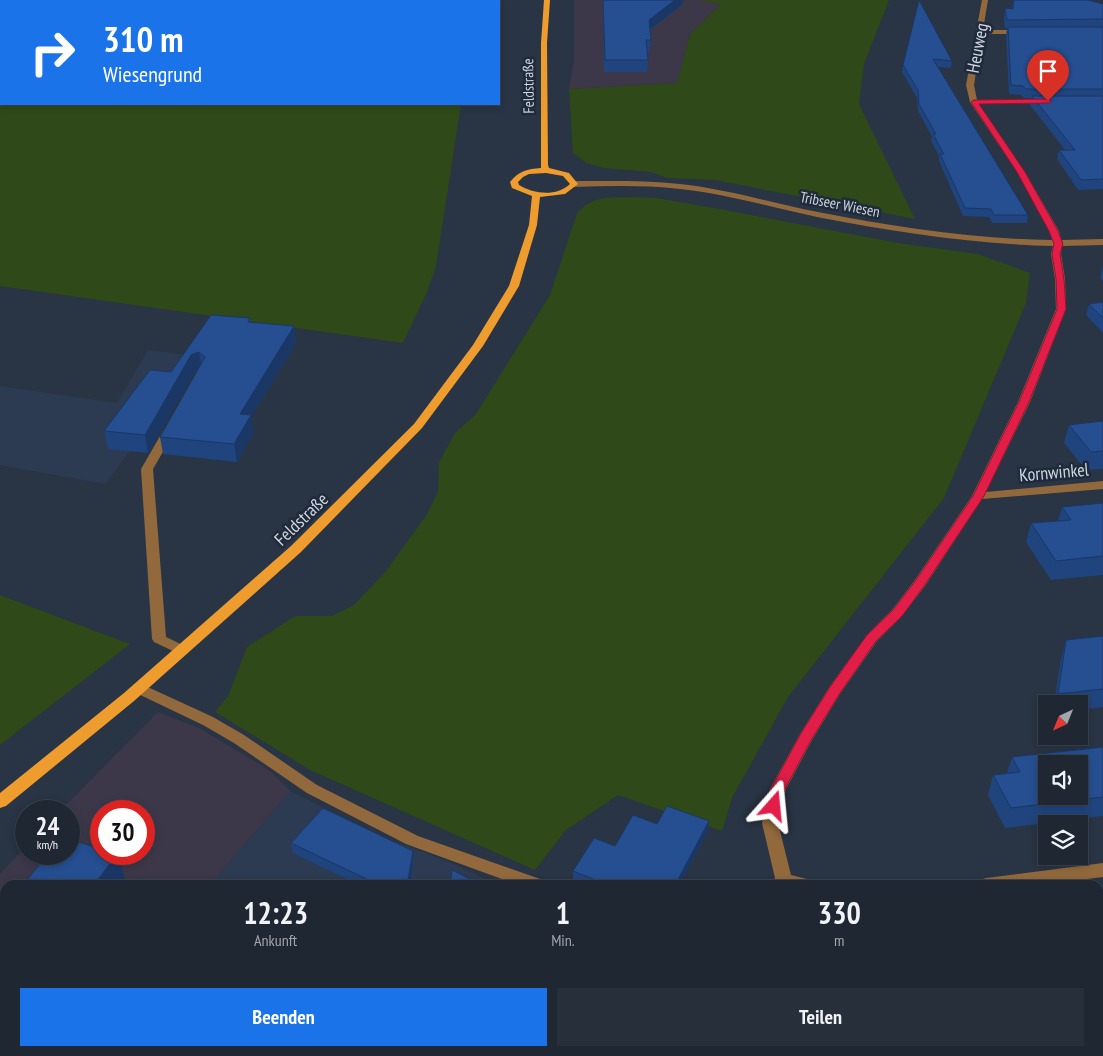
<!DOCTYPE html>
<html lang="de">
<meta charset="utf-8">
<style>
:root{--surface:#1f2733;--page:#272f3b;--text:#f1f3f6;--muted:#a1a5ac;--line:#3c444e;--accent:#1a73e8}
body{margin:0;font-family:"PT Sans Narrow",sans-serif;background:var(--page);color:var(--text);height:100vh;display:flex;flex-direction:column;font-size:19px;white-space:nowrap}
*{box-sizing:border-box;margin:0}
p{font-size:16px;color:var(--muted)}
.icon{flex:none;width:28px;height:28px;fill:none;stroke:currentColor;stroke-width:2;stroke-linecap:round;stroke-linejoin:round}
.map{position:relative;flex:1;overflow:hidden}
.sheet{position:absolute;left:0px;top:880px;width:1104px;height:176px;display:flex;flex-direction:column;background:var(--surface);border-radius:15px 15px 0 0;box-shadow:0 2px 8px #0003,0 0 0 1px var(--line)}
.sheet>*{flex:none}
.top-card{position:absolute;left:0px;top:0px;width:500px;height:105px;box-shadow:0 2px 8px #0003,0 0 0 1px var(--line);background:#1a73e8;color:#fff;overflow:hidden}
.needle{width:32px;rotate:223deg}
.tools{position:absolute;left:1038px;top:695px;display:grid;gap:10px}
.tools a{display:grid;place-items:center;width:50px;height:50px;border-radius:0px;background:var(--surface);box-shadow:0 2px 8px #0003,0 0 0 1px var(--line);font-size:25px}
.speed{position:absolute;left:15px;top:800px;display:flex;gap:10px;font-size:25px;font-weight:700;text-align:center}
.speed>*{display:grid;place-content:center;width:65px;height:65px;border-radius:50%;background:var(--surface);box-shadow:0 2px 8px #0003,0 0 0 1px var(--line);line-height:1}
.speed small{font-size:12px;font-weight:400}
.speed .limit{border:8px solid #d22;background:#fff;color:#111}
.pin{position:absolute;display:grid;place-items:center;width:42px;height:42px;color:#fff;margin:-51px -21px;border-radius:50% 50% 50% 0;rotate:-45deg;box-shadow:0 0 5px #0007}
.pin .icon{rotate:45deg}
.me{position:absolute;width:55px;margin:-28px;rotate:18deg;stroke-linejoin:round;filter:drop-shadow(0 0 4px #0008)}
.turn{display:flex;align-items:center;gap:18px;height:105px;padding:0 20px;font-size:22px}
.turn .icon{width:65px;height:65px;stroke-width:2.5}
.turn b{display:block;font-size:35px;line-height:42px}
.eta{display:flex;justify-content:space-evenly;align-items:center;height:85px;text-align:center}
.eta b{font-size:30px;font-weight:700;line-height:35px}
.cta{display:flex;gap:10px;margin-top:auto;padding:10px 20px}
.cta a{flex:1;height:58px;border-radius:0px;background:var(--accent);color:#fff;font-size:20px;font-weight:700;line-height:58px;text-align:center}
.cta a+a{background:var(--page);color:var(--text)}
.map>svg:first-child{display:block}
.commercial{fill:#3c3849;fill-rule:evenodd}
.built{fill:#2d3b52}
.green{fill:#2f4918}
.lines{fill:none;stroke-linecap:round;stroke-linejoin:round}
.minor{fill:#92693c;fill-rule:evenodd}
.major{fill:#ef9c2e;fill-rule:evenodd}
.wall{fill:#20447d}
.shaded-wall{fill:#1a3766}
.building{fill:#254f91;stroke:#1a3766;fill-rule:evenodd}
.route{fill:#e11d48;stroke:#92132f}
.labels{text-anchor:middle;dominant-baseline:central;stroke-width:5;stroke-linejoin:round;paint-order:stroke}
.far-street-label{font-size:15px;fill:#cfd6e0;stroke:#1f2a3a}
.street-label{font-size:18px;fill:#cfd6e0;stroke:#1f2a3a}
</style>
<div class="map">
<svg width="1103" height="1056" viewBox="0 0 1103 1056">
<rect width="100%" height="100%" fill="#293444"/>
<g class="commercial">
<polygon points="574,0 697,0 722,3 690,34 677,83 569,89 574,61"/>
<path d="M158,712L199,728L269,770L290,791L210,885H5V1051H67L63,1056H0V874L26,846V854H69V811H60ZM101,811H144V854H101Z"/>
</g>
<g class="built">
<polygon points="148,350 201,357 105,484 0,465 0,386 117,403"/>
<polygon points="290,791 385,838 449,862 498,885 210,885"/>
<polygon points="68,1051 500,1051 499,1056 63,1056"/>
</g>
<g class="green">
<polygon points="0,0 479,0 1,1 1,104 461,104 436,266 427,292 403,343 0,286"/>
<polygon points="697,0 889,0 864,64 859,104 915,219 715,180 667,178 651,172 604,168 586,163 573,153 569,89 677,83 690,34 721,4"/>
<path d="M635,197L657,198L720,209L898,243L978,254L1030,273L1026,303L944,498L788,697L732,798L722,831L618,795L566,830L535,870L310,770L215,712L228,696L247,647L295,616H332L354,605L385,572L426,516L438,492L439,462L455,433L476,414L550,295L577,213C594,194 611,198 635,197Z"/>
<polygon points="0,595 130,644 0,745"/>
<polygon points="500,1051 696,1051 696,1056 499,1056"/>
</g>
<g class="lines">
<g class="minor">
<path d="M982,0H988L983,30H1023L1026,32L1023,34H982L974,85L977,100L1047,99L1051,101L1047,103L979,104L1025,172L1059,231L1061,240L1103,239V245L1062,246L1061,254L1065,279L1066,309L1030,402L986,492L1103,481V489L982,499L925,586L902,616L877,641L840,694L812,740L786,789L778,823L791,875L811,880L813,885H770L775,878L762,823L770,789L800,734L830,686L867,635L892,610L915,580L972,496L1018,402L1056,309L1055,279L1051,254L1053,246C973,244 895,232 817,217C771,207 726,194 680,189C644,185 609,186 574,187L570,184L574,181C610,181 645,180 680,184C727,189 772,203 818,212C896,227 973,239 1052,240L1049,231L1017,172L970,102L966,85Z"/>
<polygon points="169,428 175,431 153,469 166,637 187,647 189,650 187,653 177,653 154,642 152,639 141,469 163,431"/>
<polygon points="139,683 213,717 244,735 317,785 418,836 543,880 545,885 518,885 406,844 307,793 234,743 203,725 134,692 132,688 134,684"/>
<polygon points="1103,863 1103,877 1038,885 978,885 980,880 986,878"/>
<rect x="712" y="1051" width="18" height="5"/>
</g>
<path class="major" d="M544,0H550L547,43L548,165L549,168L569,173L578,184L565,194L540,197L537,225L519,286L483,346L422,428L301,552L134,701L6,806L0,808V793L124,693L291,546L414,424L473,345L509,286L529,225L532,196L512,188L510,182C519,171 527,169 541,168V43ZM546,173L563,176L570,184C556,197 534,194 519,185L518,182L523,177L529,174Z"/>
</g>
<g class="wall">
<polygon points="603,0 682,5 650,30 651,40 650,51 647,51 648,60 647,72 604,72"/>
<polygon points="919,0 952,61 951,68 937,67 1028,215 1027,223 992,223 989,217 963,216 939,161 939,156 931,141 932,137 918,111 917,98 902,72 903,65"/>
<polygon points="1013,0 1088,0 1103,4 1103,189 1078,190 1057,159 1059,150 1065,150 1030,105 1032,98 1024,98 1021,95 1009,94 1006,36 1007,28 1005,28 1004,17 1005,8 1012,9"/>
<polygon points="1103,266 1103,281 1100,278"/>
<polygon points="1103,302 1103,333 1086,315 1089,304"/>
<polygon points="211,315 250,318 251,323 294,326 296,343 251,417 254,432 237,462 163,454 160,437 197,371 194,372 148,453 108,449 104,431 171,372"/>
<polygon points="1103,421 1103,469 1086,470 1064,443 1069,425"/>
<polygon points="1103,503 1103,575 1051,580 1026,542 1031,523 1058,521 1062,507"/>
<polygon points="1103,636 1103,707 1079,710 1079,704 1054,704 1061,659 1066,640"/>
<polygon points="1103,747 1103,816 1005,828 988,795 993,775 1007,773 1012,757"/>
<polygon points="709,821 708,831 679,885 581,885 573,882 573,871 615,846 657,824"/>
<polygon points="291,843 413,851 413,862 410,885 359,885 293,853"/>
<polygon points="1099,917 1103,925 1103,994 1099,995"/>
<polygon points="272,1051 378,1051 378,1056 273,1056"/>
<polygon points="812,1051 896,1051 895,1055 890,1056 814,1056"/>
</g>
<g class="shaded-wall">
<polygon points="675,0 683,0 682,5 648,31 649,20"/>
<polygon points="294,326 296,343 251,417 254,432 237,462 234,444 240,414"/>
<polygon points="199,352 202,368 194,372 148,453 145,435 191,355"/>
<polygon points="709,821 708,831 679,885 675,885"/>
<polygon points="413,851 413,862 410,885 407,885"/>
<polygon points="118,854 125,880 122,885 94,885"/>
<polygon points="5,1004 5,1045 0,1052 0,1011"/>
<polygon points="201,1051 205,1051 205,1056 199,1056"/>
<rect x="375" y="1051" width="3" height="5"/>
</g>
<g class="building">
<polygon points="603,0 675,0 649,20 651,40 646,40 648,60 605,60"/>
<polygon points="919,0 952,61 933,59 1028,215 994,215 991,209 965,208 940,154 944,154 933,134 936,134 919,104 918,90 903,65"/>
<polygon points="1014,0 1088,0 1103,4 1103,19 1007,20 1005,8 1013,9"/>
<polygon points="1008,27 1103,27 1103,89 1026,89 1023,86 1011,85"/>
<polygon points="1032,96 1103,96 1103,179 1081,180 1059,150 1075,150"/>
<polygon points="1103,302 1103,318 1089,304"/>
<polygon points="211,315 250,318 248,322 294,326 240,414 251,415 234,444 160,437 205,357 199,352 191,355 145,435 104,431 150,370 171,372"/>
<polygon points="1103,421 1103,451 1091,452 1069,425"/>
<polygon points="1103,503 1103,556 1056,561 1031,523 1071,520 1062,507"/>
<polygon points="1103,636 1103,689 1058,694 1066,640"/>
<path d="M1103,747V797L1011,808L993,775L1020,772L1012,757ZM1046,764H1079V796H1046Z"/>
<polygon points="667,806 709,821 675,885 608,885 573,871 594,838 615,846 633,815 657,824"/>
<polygon points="323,808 413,851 407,885 379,885 291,843"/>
<polygon points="69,839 101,849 101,854 117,854 94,885 23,885 48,854 69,854"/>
<polygon points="452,870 483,885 450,885"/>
<polygon points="5,907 5,1004 0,1011 0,914"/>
<polygon points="1099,917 1103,925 1103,976 1099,976"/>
<polygon points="154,1051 201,1051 199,1056 152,1056"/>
<polygon points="280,1051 375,1051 375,1056 279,1056"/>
<polygon points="432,1051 486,1051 485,1056 432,1056"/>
</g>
<polygon class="route" points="1048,99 1051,101 1050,103 979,104 1025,172 1058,231 1063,244 1060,254 1064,279 1066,309 1029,402 984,496 924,586 902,616 876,641 840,693 811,740 785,789 779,810 774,811 769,810 767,806 771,789 800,735 830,687 867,635 893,610 916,580 973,496 1019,402 1057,309 1056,279 1052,254 1054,244 1049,231 1017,172 971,102 974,100"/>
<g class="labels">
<g class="far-street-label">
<text transform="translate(528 86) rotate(-91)">Feldstraße</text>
<text transform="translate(840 204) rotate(11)">Tribseer Wiesen</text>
</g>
<g class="street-label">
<text transform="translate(977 48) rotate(-79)">Heuweg</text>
<text transform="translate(1054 472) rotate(-5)">Kornwinkel</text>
<text transform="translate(301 519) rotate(-44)">Feldstraße</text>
</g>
</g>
</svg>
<div class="tools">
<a><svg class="needle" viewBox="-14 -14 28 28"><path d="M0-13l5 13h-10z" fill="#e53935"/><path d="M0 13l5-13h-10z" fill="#a1a5ac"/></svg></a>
<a><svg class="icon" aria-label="sound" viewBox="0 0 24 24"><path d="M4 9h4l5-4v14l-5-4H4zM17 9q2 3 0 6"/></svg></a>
<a><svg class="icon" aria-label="layers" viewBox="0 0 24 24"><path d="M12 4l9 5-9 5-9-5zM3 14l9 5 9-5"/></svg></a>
</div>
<div class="speed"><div>24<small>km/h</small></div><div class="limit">30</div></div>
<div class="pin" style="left:1048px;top:101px;background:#d93025"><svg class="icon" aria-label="arrive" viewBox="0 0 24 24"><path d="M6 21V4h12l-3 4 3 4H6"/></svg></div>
<svg class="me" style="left:774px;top:806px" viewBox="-20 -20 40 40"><path d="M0-17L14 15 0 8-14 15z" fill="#e11d48" stroke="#fff" stroke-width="4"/></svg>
<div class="top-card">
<div class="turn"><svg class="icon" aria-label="right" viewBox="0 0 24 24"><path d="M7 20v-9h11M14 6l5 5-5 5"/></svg><div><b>310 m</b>Wiesengrund</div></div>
</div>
<section class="sheet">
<div class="eta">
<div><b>12:23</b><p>Ankunft</p></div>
<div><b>1</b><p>Min.</p></div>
<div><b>330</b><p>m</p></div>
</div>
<div class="cta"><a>Beenden</a><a>Teilen</a></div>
</section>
</div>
